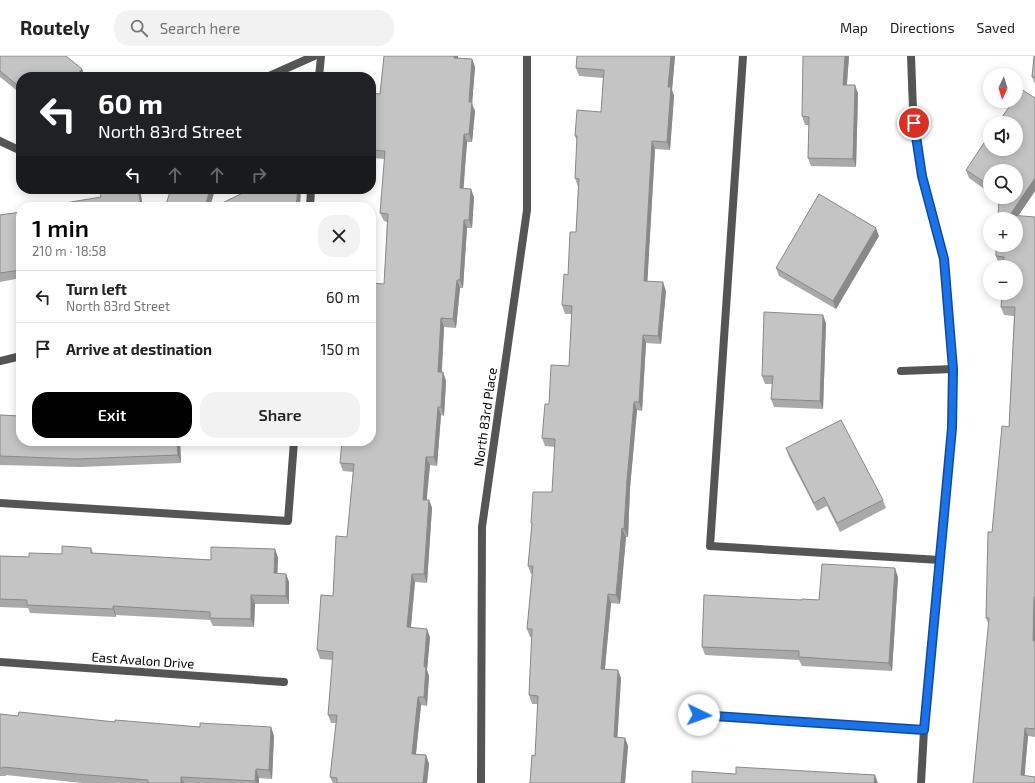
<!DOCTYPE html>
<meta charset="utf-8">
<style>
:root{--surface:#fff;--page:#f2f2f2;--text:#222;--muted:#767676;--line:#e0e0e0;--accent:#000}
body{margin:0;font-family:"Exo 2",sans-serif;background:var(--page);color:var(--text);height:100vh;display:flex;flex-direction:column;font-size:15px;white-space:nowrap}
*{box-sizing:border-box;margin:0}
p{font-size:13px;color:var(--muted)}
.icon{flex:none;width:22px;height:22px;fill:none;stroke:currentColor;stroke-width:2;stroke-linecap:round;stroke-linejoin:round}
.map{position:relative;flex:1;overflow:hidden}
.drawer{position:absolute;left:16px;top:146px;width:360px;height:244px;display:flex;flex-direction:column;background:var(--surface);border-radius:16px;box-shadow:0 2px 10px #0003}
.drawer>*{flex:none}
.guide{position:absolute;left:16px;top:16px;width:360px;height:122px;border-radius:16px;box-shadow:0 2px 10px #0003;background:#202124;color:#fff;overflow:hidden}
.needle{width:26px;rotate:184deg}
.buttons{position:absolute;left:983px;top:12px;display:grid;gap:8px}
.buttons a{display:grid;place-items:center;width:40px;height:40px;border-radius:50%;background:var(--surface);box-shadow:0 2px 10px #0003;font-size:20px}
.pin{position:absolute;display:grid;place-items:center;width:34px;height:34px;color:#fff;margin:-17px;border:2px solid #fff;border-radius:50%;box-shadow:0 1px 4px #0007}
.me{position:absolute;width:44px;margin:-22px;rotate:93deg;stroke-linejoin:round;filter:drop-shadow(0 0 3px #0008)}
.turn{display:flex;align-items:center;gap:14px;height:84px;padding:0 16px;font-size:18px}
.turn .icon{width:52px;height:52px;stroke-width:2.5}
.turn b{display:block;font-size:28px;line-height:34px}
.lanes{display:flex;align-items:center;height:38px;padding:0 16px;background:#0003;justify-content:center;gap:20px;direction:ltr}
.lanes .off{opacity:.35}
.round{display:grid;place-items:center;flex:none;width:42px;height:42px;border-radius:16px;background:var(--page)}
.head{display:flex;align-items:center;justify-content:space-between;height:68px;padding:0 16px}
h1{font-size:24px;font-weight:600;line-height:30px;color:var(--accent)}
.button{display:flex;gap:8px;margin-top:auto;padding:8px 16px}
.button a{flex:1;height:46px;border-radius:16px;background:var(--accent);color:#fff;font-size:16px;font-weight:600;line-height:46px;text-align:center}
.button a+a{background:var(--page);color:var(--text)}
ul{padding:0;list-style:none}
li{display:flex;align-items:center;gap:12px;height:52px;padding:0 16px;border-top:1px solid var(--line)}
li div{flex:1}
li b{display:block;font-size:15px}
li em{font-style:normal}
header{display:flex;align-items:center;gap:24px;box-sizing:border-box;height:56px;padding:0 20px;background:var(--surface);border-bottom:1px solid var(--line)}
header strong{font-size:19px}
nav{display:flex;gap:22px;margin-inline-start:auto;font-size:14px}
.search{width:280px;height:36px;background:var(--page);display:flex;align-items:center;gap:10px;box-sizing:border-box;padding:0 14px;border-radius:16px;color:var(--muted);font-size:15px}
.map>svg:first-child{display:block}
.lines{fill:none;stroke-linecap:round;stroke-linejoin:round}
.lane{stroke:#555;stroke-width:8}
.street{stroke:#555;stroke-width:8}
.wall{fill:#a9a9a9}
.shaded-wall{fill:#898989}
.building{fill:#c4c4c4;stroke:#898989}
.route-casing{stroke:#114b97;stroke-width:10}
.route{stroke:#1a73e8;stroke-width:7}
.labels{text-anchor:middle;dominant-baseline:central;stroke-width:4;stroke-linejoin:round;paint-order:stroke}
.street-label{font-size:13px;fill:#000;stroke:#fff}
</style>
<header>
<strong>Routely</strong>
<div class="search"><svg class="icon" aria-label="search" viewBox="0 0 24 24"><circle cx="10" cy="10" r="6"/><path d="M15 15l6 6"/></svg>Search here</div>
<nav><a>Map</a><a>Directions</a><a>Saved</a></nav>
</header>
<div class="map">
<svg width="1035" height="727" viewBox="0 0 1035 727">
<rect width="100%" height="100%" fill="#fff"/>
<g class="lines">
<g class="lane">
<polyline points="743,0 710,490 940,504"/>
<polyline points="267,21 314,0"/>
<polyline points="319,21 321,0"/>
<polyline points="0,85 21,95"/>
<polyline points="310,151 311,133"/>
<polyline points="0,447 288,465 294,385"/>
</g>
<g class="street">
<polyline points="911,0 913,53 922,120 944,203 953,313 952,372 924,674 921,727"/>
<polyline points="0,305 21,300"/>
<polyline points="901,315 953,313"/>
<polyline points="0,606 284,626"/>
<polyline points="699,659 924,674"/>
<polyline points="481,727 482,471 527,154 527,0"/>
</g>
</g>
<g class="wall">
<polygon points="0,0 82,13 85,21 21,21 21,38 0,21"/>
<polygon points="384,0 458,0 458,2 472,3 475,11 472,48 475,55 472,86 467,86 463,132 474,141 472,172 467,172 463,232 460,232 456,272 444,271 442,316 443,316 446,325 444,360 441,359 437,410 430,409 426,444 429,444 432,452 427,527 415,526 411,571 430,581 427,614 429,620 427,650 421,649 416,698 426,699 429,708 427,727 333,727 330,721 336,667 331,667 328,659 333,604 320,603 317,594 333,540 347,481 353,416 343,415 340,407 371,385 384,228 387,166 384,165 380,157 385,103 371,102 371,37 380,38"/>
<polygon points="577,0 675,0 672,34 674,40 670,94 655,93 647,225 666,235 661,288 646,287 642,355 637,354 630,432 628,481 626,481 620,548 611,547 605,613 621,622 617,681 625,682 628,690 625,727 530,727 535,700 538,648 532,648 529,639 532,581 530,581 527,573 532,518 531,518 528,510 532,469 531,467 552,436 555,391 545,390 542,382 549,348 569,310 572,258 565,258 562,249 576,176 578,131 575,122 577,85 575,80 601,56 603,22 579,20 576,12"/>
<polygon points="849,0 847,29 858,37 856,111 811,110 808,102 809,69 805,69 802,60"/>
<polygon points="1035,0 1035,28 1032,21"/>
<polygon points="1035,42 1035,135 1018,160 1035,161 1035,681 1028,680 1024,720 973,727 989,569 986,562 992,476 1009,371 1014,260 1004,259 1001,251 1003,209 999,208 996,200 999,143 996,141 1016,141 990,115 990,137 969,122 966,114"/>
<polygon points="21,156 21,222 0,226 0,159"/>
<polygon points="879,180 836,253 779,220 776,212"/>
<polygon points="826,267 823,353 774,351 771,343 772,328 765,328 762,320"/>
<polygon points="0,359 21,385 180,385 181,407 80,411 0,409"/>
<polygon points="786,392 883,444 886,452 840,476 827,450 817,455 789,401"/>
<polygon points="91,492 93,497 211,504 275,493 278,502 277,518 286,518 289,526 289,548 255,548 254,571 213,570 210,564 116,559 116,561 30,557 28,552 0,551 0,500 29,501 62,498"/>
<polygon points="898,521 892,615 802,610 799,604 705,599 702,591 802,544 819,544"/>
<polygon points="0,658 18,660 200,671 271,671 274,680 272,723 259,722 259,727 82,727 6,719 6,720 0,720"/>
</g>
<g class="shaded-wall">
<polygon points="454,0 458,0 457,10 454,2"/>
<polygon points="671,0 675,0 672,34 674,40 670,94 667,86 668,31"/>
<polygon points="845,0 849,0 846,37 843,29"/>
<polygon points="472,3 475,11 472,48 475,55 472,86 469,78 469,46"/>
<polygon points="82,13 85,21 75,21"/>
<polygon points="855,29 858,37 856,111 853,103"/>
<polygon points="464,78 467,86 463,140 460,132"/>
<polygon points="652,85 655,93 647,233 644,225"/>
<polygon points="1035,122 1035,135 1016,163 1010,159"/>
<polygon points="138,133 140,133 143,151 141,151"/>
<polygon points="210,133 215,133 215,134 210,151 205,151"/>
<polygon points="298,133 301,133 300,151 296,151"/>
<polygon points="471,133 474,141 472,172 469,164"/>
<polygon points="464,164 467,172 463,232 460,224"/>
<polygon points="876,172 879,180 836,253 833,245"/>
<polygon points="457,224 460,232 456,272 453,263"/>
<polygon points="663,226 666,235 661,288 658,280"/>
<polygon points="823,259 826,267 823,353 820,345"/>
<polygon points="441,262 444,271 441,324 438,316"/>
<polygon points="643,279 646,287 642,355 639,346"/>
<polygon points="443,316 446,325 444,360 441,351"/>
<polygon points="634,346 637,354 630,432 628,481 624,473 627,424"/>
<polygon points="438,351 441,359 437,410 434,401"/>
<polygon points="177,385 180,385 181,407 178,399"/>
<polygon points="426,401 430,409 426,452 423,444"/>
<polygon points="429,444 432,452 427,527 424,518"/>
<polygon points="622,472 626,481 620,548 616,539"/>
<polygon points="275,493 278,502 277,526 274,517"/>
<polygon points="895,512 898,521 892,615 889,607"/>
<polygon points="286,518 289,526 289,548 286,540"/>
<polygon points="412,518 415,526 410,579 407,571"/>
<polygon points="608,538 611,547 604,621 601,613"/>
<polygon points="251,539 255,548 254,571 251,563"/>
<polygon points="1034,541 1035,545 1035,591 1033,585"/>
<polygon points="113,550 116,559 116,561 113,553"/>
<polygon points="427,573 430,581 427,614 429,620 427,650 424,641 424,611"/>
<polygon points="618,614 621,622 617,689 614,681"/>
<polygon points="418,641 421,649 415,706 412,698"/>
<polygon points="271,671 274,680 272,723 269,714"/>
<polygon points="1025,672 1028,680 1024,727 1021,719"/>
<polygon points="625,682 628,690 625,727 621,727"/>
<polygon points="426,699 429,708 427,727 423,727"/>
<polygon points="256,713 259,722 259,727 256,727 255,725"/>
<polygon points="875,719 878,727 874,727"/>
<polygon points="181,721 184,727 181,727"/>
</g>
<g class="building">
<polygon points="0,0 66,0 82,13 75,21 21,21 21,32 0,15"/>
<polygon points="384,0 454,0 454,2 472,3 469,46 472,46 469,78 464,78 460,132 471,133 469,164 464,164 460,224 457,224 453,263 441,262 438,316 443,316 441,351 438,351 434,401 426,401 423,444 429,444 424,518 412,518 407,571 427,573 424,611 426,611 424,641 418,641 412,698 426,699 423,727 337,727 337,722 330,721 337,659 328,659 333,596 317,594 321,539 333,540 336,480 347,481 354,408 340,407 342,385 371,385 371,227 384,228 388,158 380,157 385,95 371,94 371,37 380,38"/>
<polygon points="577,0 671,0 668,31 671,31 667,86 652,85 644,225 663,226 658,280 643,279 639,346 634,346 627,424 624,473 622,472 616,539 608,538 601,613 618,614 614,681 625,682 621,727 530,727 532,699 535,700 538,640 529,639 532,573 527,573 533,510 528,510 532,467 531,467 533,436 552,436 555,383 542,382 545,348 549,348 551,309 569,310 572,250 562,249 564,218 568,219 570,176 576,176 579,123 575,122 577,80 575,80 577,54 601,56 604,14 576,12"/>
<polygon points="803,0 845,0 843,29 855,29 853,103 808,102 809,61 802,60"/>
<polygon points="1034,0 1035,0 1035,21 1032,21"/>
<polygon points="1021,33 1035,42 1035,122 1010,159 1035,161 1035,541 1034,541 1033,585 1035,585 1035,673 1025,672 1021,719 1035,721 1035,727 973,727 989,562 986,562 988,476 992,476 1002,370 1009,371 1015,251 1001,251 1002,237 1016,237 1016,211 1003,211 1004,201 996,200 996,189 1016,189 1016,163 998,163 999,141 1016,141 1016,115 990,115 990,130 966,114 990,78 990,93 1016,93 1016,67 998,67 1013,45 1016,45 1016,40"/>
<polygon points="100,133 138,133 141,151 53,151 66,149 65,147 101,141"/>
<polygon points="171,133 210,133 205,151 165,151"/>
<polygon points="251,133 298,133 296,151 214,151"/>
<polygon points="819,138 876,172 833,245 776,212"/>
<polygon points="21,156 21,214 0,217 0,159"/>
<polygon points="764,256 823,259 820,345 771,343 773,320 762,320"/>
<polygon points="0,359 21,360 21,385 177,385 178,399 77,403 0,400"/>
<polygon points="841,364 883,444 837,467 824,441 814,447 786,392"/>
<polygon points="62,490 91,492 91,497 211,504 211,491 275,493 274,517 286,518 286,540 251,539 251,563 210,562 210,556 113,550 113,553 27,549 27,544 0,543 0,500 29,501 29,497 62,498"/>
<polygon points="822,508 895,512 889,607 799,601 799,595 702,591 704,539 802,544 802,543 819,544"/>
<polygon points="19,656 115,666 115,664 200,671 200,667 271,671 269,714 256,713 255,725 181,721 181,727 148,727 148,724 76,718 3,711 3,712 0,712 0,658 18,660"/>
<polygon points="736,711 875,719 874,727 692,727 692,715 736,718"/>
</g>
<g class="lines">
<g class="route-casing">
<polyline id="route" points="699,659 924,674 952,372 953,313 944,203 922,120 914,67"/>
</g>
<use href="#route" class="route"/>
</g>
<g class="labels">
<g class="street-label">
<text transform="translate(485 361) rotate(-82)">North 83rd Place</text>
<text transform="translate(143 604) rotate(4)">East Avalon Drive</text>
</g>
</g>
</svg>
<div class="buttons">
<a><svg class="needle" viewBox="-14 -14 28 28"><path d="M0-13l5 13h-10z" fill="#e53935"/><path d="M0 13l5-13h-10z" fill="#767676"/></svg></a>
<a><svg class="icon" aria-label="sound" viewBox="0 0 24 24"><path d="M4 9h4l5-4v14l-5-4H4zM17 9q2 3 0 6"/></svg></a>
<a><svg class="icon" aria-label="search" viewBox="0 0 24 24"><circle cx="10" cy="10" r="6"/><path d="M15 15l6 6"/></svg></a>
<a>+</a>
<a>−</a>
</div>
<div class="pin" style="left:914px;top:67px;background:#d93025"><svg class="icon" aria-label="arrive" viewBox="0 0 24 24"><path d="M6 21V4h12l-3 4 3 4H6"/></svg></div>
<svg class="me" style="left:699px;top:659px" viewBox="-20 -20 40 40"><circle r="19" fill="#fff"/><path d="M0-13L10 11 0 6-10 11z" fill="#1a73e8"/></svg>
<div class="guide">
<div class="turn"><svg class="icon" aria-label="left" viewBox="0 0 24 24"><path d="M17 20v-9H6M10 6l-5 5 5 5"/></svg><div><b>60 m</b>North 83rd Street</div></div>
<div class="lanes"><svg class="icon" aria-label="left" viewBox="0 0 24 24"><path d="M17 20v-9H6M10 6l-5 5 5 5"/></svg><svg class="icon off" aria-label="ahead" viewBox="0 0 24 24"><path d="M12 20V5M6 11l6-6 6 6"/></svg><svg class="icon off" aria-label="ahead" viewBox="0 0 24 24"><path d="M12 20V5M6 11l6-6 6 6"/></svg><svg class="icon off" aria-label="right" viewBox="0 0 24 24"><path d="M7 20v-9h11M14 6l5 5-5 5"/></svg></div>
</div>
<section class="drawer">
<div class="head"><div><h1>1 min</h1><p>210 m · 18:58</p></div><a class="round"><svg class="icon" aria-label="close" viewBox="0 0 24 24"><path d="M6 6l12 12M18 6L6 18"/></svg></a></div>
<ul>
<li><svg class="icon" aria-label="left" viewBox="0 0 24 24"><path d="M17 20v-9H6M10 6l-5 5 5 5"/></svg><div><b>Turn left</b><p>North 83rd Street</p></div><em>60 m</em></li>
<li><svg class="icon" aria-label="arrive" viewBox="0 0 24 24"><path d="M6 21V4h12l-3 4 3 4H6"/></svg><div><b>Arrive at destination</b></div><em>150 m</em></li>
</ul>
<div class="button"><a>Exit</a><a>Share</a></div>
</section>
</div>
